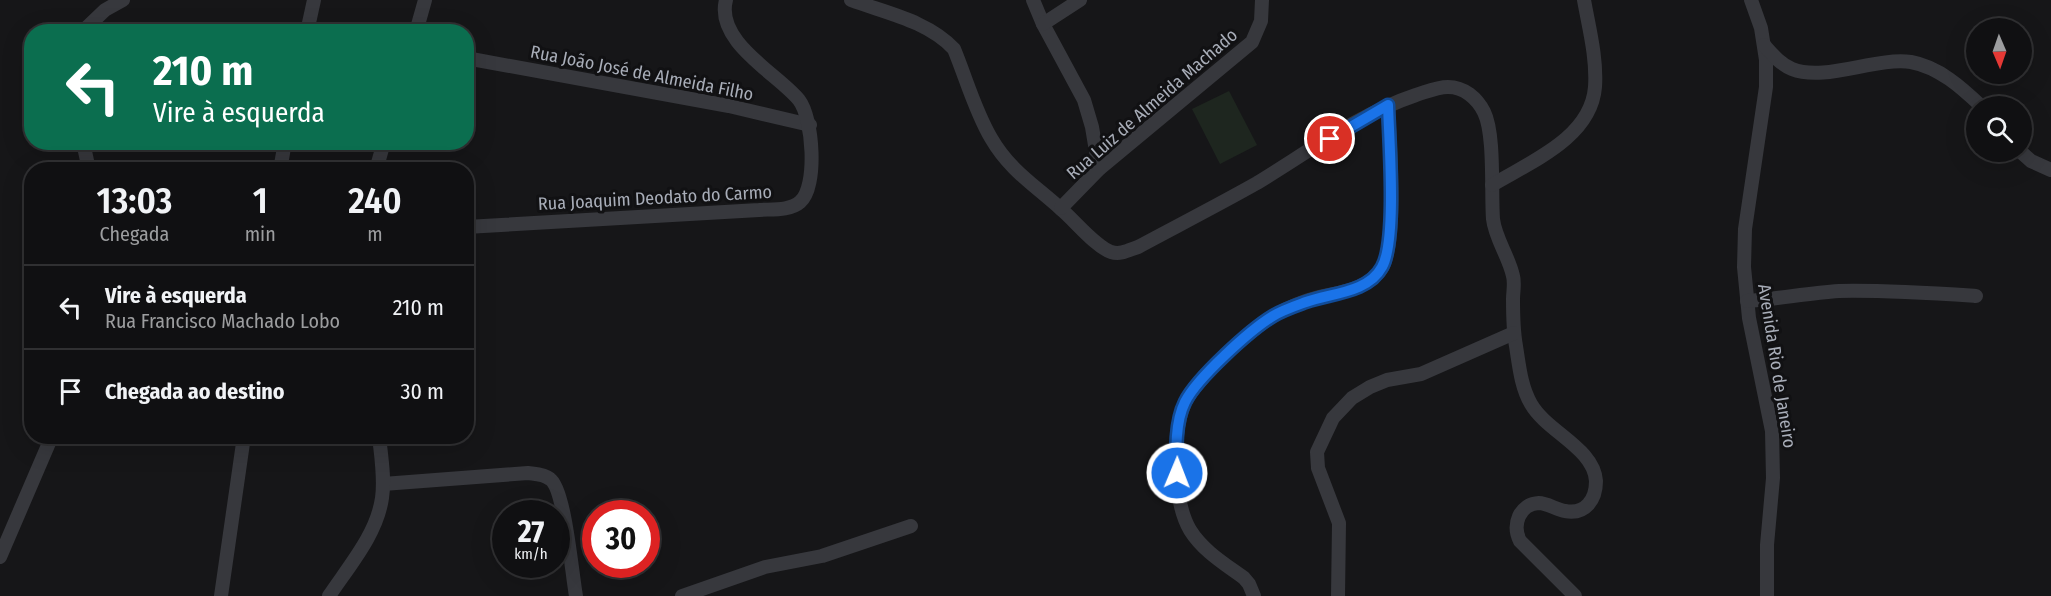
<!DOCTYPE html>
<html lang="pt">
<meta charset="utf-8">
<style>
:root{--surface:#101012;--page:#1e1e20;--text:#f1f3f6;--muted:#9c9d9f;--line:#303032}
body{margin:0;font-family:"Fira Sans Condensed",sans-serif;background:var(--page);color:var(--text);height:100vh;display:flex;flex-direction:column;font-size:22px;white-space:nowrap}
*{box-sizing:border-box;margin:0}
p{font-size:20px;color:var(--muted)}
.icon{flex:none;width:33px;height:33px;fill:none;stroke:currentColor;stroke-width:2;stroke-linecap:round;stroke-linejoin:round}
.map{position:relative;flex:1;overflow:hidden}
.drawer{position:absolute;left:24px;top:162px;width:450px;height:282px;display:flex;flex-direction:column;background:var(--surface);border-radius:24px;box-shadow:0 6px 24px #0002,0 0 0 2px var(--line)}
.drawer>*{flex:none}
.guide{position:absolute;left:24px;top:24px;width:450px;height:126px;border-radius:24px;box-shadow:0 6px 24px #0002,0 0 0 2px var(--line);background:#0b6e4f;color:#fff;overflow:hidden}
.needle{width:39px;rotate:178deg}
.controls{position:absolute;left:1966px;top:18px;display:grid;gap:12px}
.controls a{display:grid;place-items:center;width:66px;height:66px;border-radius:50%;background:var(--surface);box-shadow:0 6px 24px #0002,0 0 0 2px var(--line);font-size:30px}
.speed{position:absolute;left:492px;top:500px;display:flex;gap:12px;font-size:30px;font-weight:700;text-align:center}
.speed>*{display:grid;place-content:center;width:78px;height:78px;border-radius:50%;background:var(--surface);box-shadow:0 6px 24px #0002,0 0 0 2px var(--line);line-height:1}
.speed small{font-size:15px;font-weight:400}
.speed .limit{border:9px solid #d22;background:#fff;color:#111}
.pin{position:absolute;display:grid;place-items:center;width:51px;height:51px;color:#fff;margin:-26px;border:3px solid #fff;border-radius:50%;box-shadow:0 2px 6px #0007}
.me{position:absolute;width:66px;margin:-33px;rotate:1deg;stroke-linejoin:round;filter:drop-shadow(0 0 4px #0008)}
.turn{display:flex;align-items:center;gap:21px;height:126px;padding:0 30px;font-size:27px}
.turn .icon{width:78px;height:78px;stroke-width:2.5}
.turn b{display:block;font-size:42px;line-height:51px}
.eta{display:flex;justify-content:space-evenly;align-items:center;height:102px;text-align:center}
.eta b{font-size:36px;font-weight:600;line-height:42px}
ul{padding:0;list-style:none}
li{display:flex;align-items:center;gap:18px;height:84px;padding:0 30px;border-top:2px solid var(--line)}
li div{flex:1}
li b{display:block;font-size:22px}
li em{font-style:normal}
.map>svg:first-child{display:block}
.green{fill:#1e261f}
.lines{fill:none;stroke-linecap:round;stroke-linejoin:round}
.street{stroke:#37383d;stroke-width:14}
.route-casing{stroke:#114b97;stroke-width:15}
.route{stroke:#1a73e8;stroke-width:10}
.labels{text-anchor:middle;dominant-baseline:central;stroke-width:6;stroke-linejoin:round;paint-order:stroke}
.street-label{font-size:18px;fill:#a8adb8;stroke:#111113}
</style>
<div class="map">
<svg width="2051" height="596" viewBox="0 0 2051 596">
<rect width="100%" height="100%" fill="#161618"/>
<polygon class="green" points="1229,91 1257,145 1220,164 1192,109"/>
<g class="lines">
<g class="street">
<path d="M851,0C886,13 928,21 954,49C966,78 975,111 991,138C1010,171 1036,186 1062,210C1076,222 1095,246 1111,252C1121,255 1129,250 1138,247C1177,226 1218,205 1257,183C1308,152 1359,114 1416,95C1426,92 1437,87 1448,87C1464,87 1477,98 1484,112C1495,134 1491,192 1493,219C1495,238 1509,257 1513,276C1515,283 1513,292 1513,299C1513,315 1513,330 1516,346C1519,365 1521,387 1531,404C1547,432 1594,448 1596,481C1596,499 1586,515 1565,511C1557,510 1547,503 1539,503C1519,504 1512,525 1520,541L1575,596"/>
<polyline points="1033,0 1043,24 1084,100 1092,127 1099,169"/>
<polyline points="1751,0 1761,28 1766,60 1766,87 1745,229 1744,267 1749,318 1772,431 1773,478 1767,545 1767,596"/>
<polyline points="1043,24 1080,0"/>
<polyline points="82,32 105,10 123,0"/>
<polyline points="307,32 314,0"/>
<polyline points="416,32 425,0"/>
<path d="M1764,45C1772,54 1780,64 1792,69C1825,82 1875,57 1911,62C1939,67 1962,88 1981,106"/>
<polyline points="466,58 729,106 810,125"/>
<polyline points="83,142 89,170"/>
<polyline points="2021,152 2031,161 2051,170"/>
<polyline points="280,170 285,142"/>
<polyline points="376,170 384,142"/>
<path d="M1492,185C1530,162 1591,138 1595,87C1597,58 1589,28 1584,0"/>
<polyline points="1061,208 1099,169 1252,42 1261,21 1262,0"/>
<path d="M466,227L759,210C771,209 790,211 800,202C818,187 813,118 799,100C778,74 715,42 726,0"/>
<path d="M1747,301C1778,299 1808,293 1839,291C1885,290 1930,293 1976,296"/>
<path d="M383,484L528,473C535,474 544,474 550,479C565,489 572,575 576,596"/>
<polyline points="0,557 52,436"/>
<polyline points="221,596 244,436"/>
<path d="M329,596C349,566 377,534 382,498C385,478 381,456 379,436"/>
<polyline points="682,596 765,567 822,556 911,526"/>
<path d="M1254,596L1249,584L1244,578C1225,564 1203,551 1190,530C1173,501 1171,431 1186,401C1197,378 1250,330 1273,316C1287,308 1303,301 1319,297C1341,292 1365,290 1380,271C1399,248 1389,138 1388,105"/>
<polyline points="1338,596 1339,523 1318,468 1317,452 1333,418 1352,398 1370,387 1387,380 1421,374 1514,333"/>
</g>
</g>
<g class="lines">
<g class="route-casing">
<path id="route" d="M1177,473C1176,451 1175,422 1185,402C1197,378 1250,330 1273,316C1283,310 1295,306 1306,302C1331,293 1368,293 1382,267C1397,241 1389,139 1388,105L1330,139"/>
</g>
<use href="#route" class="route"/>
</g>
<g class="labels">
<g class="street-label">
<text transform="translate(642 73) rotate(11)">Rua João José de Almeida Filho</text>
<text transform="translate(1152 104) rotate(-41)">Rua Luiz de Almeida Machado</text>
<text transform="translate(655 198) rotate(-3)">Rua Joaquim Deodato do Carmo</text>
<text transform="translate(1777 366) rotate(81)">Avenida Rio de Janeiro</text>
</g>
</g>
</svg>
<div class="controls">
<a><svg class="needle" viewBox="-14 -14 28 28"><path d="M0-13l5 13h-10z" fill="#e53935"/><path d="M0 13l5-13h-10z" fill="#9c9d9f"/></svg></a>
<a><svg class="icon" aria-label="search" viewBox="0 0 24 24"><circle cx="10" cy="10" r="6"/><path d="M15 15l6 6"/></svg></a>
</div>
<div class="speed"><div>27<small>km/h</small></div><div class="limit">30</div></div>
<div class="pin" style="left:1330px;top:139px;background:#d93025"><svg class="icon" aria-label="arrive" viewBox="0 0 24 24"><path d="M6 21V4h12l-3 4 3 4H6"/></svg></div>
<svg class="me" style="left:1177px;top:473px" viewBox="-20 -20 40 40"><circle r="17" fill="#1a73e8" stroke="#fff" stroke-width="3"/><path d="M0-11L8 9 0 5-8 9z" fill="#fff"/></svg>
<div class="guide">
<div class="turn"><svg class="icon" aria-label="left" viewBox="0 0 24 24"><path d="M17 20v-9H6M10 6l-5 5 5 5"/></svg><div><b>210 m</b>Vire à esquerda</div></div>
</div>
<section class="drawer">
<div class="eta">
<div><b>13:03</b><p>Chegada</p></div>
<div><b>1</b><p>min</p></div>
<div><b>240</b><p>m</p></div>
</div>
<ul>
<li><svg class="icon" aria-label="left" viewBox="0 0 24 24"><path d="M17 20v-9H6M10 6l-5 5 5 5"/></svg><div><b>Vire à esquerda</b><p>Rua Francisco Machado Lobo</p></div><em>210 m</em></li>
<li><svg class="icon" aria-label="arrive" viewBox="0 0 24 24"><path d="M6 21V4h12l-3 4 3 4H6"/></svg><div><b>Chegada ao destino</b></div><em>30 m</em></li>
</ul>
</section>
</div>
